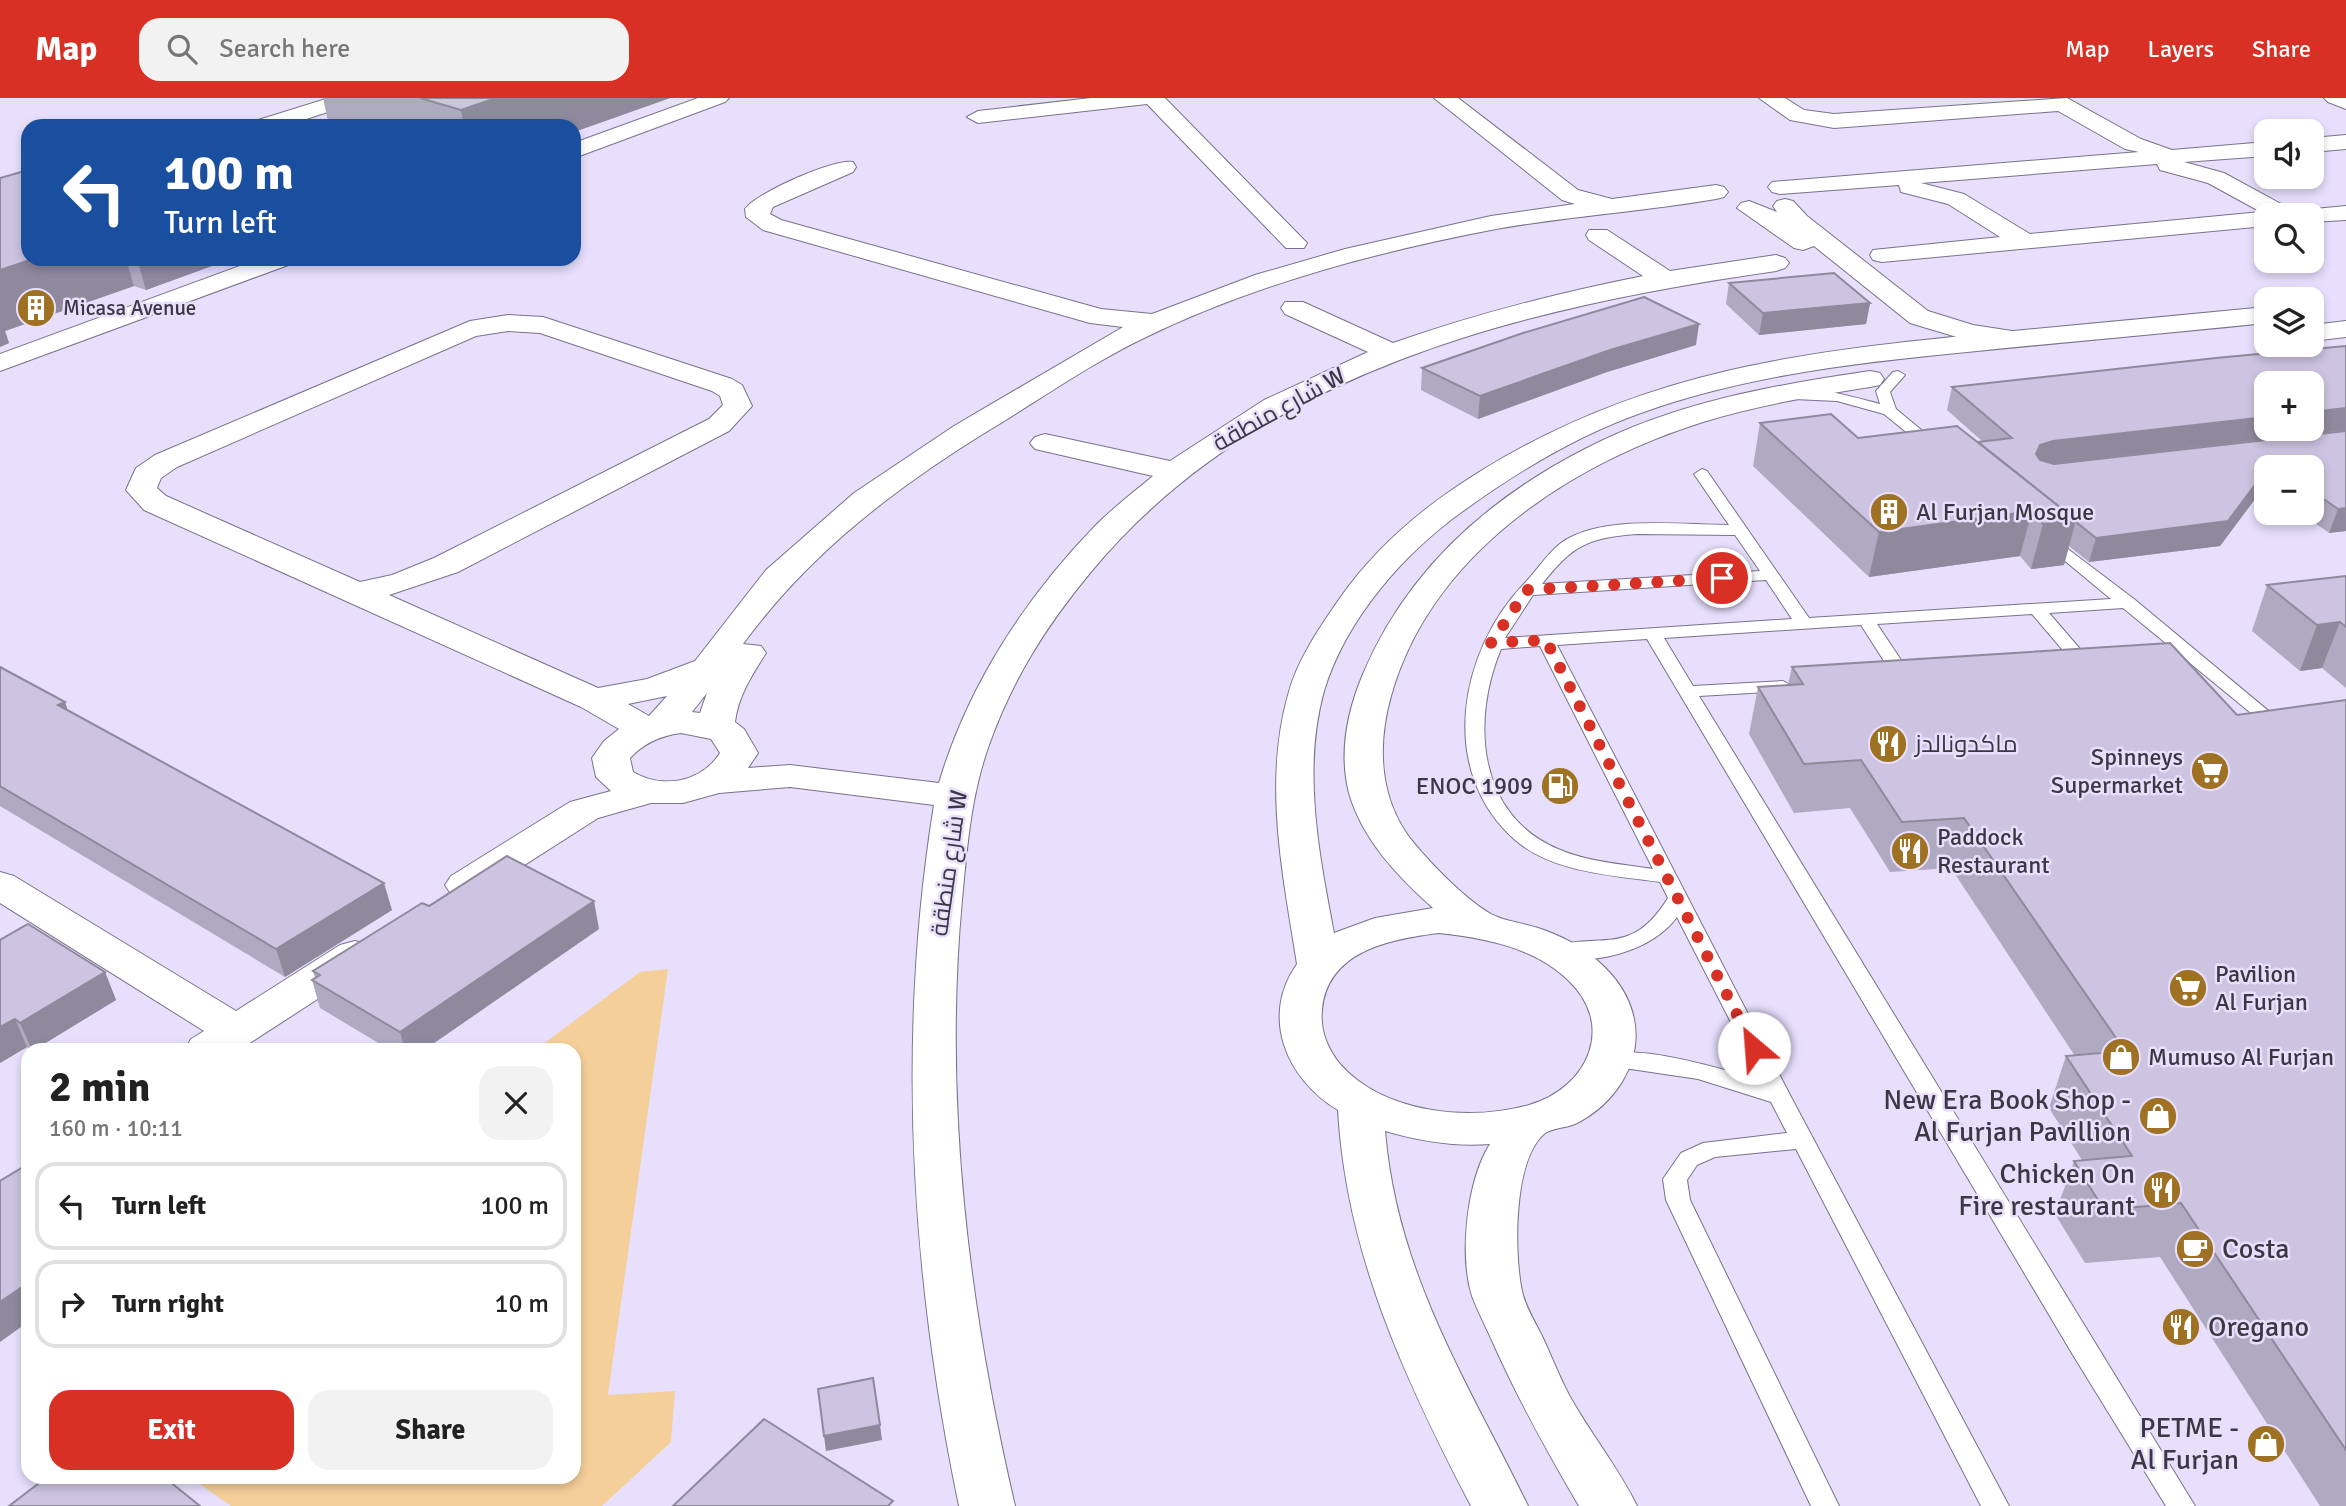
<!DOCTYPE html>
<meta charset="utf-8">
<style>
:root{--surface:#fff;--page:#f2f2f2;--text:#222;--muted:#767676;--line:#e0e0e0;--accent:#d93025}
body{margin:0;font-family:Signika,Cairo,sans-serif;background:var(--page);color:var(--text);height:100vh;display:flex;flex-direction:column;font-size:26px;white-space:nowrap}
*{box-sizing:border-box;margin:0}
p{font-size:23px;color:var(--muted)}
.icon{flex:none;width:38px;height:38px;fill:none;stroke:currentColor;stroke-width:2;stroke-linecap:round;stroke-linejoin:round}
.map{position:relative;flex:1;overflow:hidden}
.side{position:absolute;left:21px;top:945px;width:560px;height:441px;display:flex;flex-direction:column;background:var(--surface);border-radius:21px;box-shadow:0 4px 10px #0003}
.side>*{flex:none}
.banner{position:absolute;left:21px;top:21px;width:560px;height:147px;border-radius:21px;box-shadow:0 4px 10px #0003;background:#1a4fa0;color:#fff;overflow:hidden}
.controls{position:absolute;left:2254px;top:21px;display:grid;gap:14px}
.controls a{display:grid;place-items:center;width:70px;height:70px;border-radius:14px;background:var(--surface);box-shadow:0 4px 10px #0003;font-size:35px}
.pin{position:absolute;display:grid;place-items:center;width:60px;height:60px;color:#fff;margin:-30px;border:4px solid #fff;border-radius:50%;box-shadow:0 2px 7px #0007}
.me{position:absolute;width:77px;margin:-38px;rotate:333deg;stroke-linejoin:round;filter:drop-shadow(0 0 5px #0008)}
.turn{display:flex;align-items:center;gap:24px;height:147px;padding:0 28px;font-size:32px}
.turn .icon{width:91px;height:91px;stroke-width:2.5}
.turn b{display:block;font-size:49px;line-height:60px}
.round{display:grid;place-items:center;flex:none;width:74px;height:74px;border-radius:21px;background:var(--page)}
.head{display:flex;align-items:center;justify-content:space-between;height:119px;padding:0 28px}
h1{font-size:42px;font-weight:800;line-height:52px}
.cta{display:flex;gap:14px;margin-top:auto;padding:14px 28px}
.cta a{flex:1;height:80px;border-radius:21px;background:var(--accent);color:#fff;font-size:28px;font-weight:800;line-height:80px;text-align:center}
.cta a+a{background:var(--page);color:var(--text)}
ul{padding:0;list-style:none}
li{display:flex;align-items:center;gap:21px;height:88px;margin:0 14px 10px;padding:0 14px;border:4px solid var(--line);border-radius:21px}
li div{flex:1}
li b{display:block;font-size:26px}
li em{font-style:normal}
header{display:flex;align-items:center;gap:42px;box-sizing:border-box;height:98px;padding:0 35px;background:var(--accent);color:#fff}
header strong{font-size:33px}
nav{display:flex;gap:38px;margin-inline-start:auto;font-size:24px}
.search{width:490px;height:63px;background:var(--page);display:flex;align-items:center;gap:18px;box-sizing:border-box;padding:0 24px;border-radius:21px;color:var(--muted);font-size:26px}
.map>svg:first-child{display:block}
.green{fill:#f5cf99}
.lines{fill:none;stroke-linecap:round;stroke-linejoin:round}
.service-casing{stroke:#79728b;stroke-width:2}
.minor-casing{stroke:#79728b;stroke-width:2}
.tertiary-casing{stroke:#79728b;stroke-width:2}
.service{fill:#fff;fill-rule:evenodd}
.minor{fill:#fff;fill-rule:evenodd}
.tertiary{fill:#fff;fill-rule:evenodd}
.wall{fill:#afa9c1}
.shaded-wall{fill:#8f899d}
.building{fill:#ccc4e0;stroke:#8f899d;stroke-width:2}
.route{stroke:#d93025;stroke-width:12;stroke-dasharray:0 21.6}
.labels{text-anchor:middle;dominant-baseline:central;stroke-width:5;stroke-linejoin:round;paint-order:stroke}
.far-poi-label{font-size:21px;fill:#3b3843;stroke:#e7dffc;text-anchor:start}
.street-label{font-size:24px;fill:#3b3843;stroke:#e7dffc}
.poi-label{font-size:24px;fill:#3b3843;stroke:#e7dffc;text-anchor:start}
.near-poi-label{font-size:28px;fill:#3b3843;stroke:#e7dffc;text-anchor:end}
</style>
<header>
<strong>Map</strong>
<div class="search"><svg class="icon" aria-label="search" viewBox="0 0 24 24"><circle cx="10" cy="10" r="6"/><path d="M15 15l6 6"/></svg>Search here</div>
<nav><a>Map</a><a>Layers</a><a>Share</a></nav>
</header>
<div class="map">
<svg width="2346" height="1408" viewBox="0 0 2346 1408">
<rect width="100%" height="100%" fill="#e7dffc"/>
<polygon class="green" points="668,871 608,1297 675,1293 671,1344 602,1408 231,1408 190,1379 574,1379 574,952 535,952 640,874"/>
<g class="lines">
<g class="service-casing">
<g id="service">
<path d="M1898,273L1905,277L1890,294L1896,311L1937,345V351H1927L1884,316L1837,303L1794,301L1787,297C1803,283 1860,301 1880,306L1876,293L1893,274Z"/>
<path d="M1702,371L1707,373L1809,520L2111,501L2042,444V438L2048,436L2134,501L2289,630L2280,636L2274,634L2123,510L2049,515L2087,559L2078,564L2072,563L2032,516L1877,526L1909,574L1905,584L1894,587L1885,582L1891,574L1861,527L1664,540L1693,588L1783,583L1792,588L1783,593L1699,598L2195,1408H2166L2073,1257L1647,541L1557,547L1791,999L2009,1408H1981L1796,1051L1715,1059L1697,1067L1687,1082L1690,1102L1839,1408H1811L1666,1102L1663,1081L1681,1055L1703,1045L1787,1035L1771,1004L1698,981L1604,967L1601,962L1604,957C1640,946 1724,971 1761,983L1677,819C1652,853 1593,869 1553,858L1549,853L1553,848C1604,835 1632,858 1668,800L1660,784C1613,777 1552,775 1514,741C1437,672 1460,553 1523,487C1539,471 1550,449 1571,439C1613,418 1683,427 1729,427L1694,376ZM1637,436L1735,437L1760,473L1542,486C1573,447 1587,440 1637,436ZM1766,482L1792,521L1505,540L1533,497ZM1540,548L1653,771C1621,766 1588,764 1558,751C1477,717 1471,622 1501,551Z"/>
</g>
</g>
<g class="minor-casing">
<g id="minor">
<polygon points="329,0 362,0 358,4 285,28 252,28 255,23"/>
<polygon points="1091,0 1165,0 1307,145 1304,150 1286,150 1147,6 978,25 967,19 978,13"/>
<path d="M1434,0H1458L1578,92L1612,101L1716,87L1724,89L1728,94L1724,99L1716,101C1641,114 1566,118 1491,132C1372,155 1253,187 1144,240C1092,265 1045,298 996,328C899,387 811,453 743,546L761,548L766,555C752,577 738,598 735,624L744,631L758,655L748,670L790,667L939,685C968,587 1026,499 1096,427C1114,409 1134,394 1153,378L1035,351L1030,345L1035,339L1045,336L1170,363L1264,302L1368,254L1285,216L1281,210L1285,204H1303L1393,245C1475,216 1558,195 1643,178L1589,142L1586,137L1589,132H1607L1670,173L1776,157L1785,160L1789,165L1785,170L1776,173C1526,209 1258,271 1090,475C1046,528 1012,582 989,647C971,697 967,749 962,802C943,1005 969,1210 1015,1408H959C911,1177 896,941 934,707L790,689L719,695L683,705H651L598,720L479,796L465,800L451,796L445,787L451,778L570,704L611,693L596,679L592,660L604,643L619,631L581,609L144,412L126,392L136,370L155,357L470,223L508,217L543,219L732,281L742,287L752,308L729,333L458,474L389,497L598,590L647,581L695,563L766,472L854,395L954,328L1123,229L1090,225L763,132L746,119L745,111C756,95 835,60 853,64L856,69L853,74L773,109L770,116L781,122L1101,211L1152,216L1255,177L1345,151L1491,118L1575,106L1562,102ZM508,233L540,235L712,293L720,298L723,307L709,321L434,460L392,477L360,484L166,398L157,390L161,380L177,369L476,238ZM707,595L700,615L692,614ZM667,598L649,618L628,606ZM681,635L711,641L720,655C701,685 662,691 633,674L630,660C644,645 660,638 681,635Z"/>
<path d="M1759,0H1785L1804,12L1834,16L2067,0L2141,41L2172,52L2266,44V58L2184,64L2224,75L2292,112L2296,117H2266V128L1882,164L1873,162L1870,157L1873,152L2000,139L1948,106L1901,94L1899,87L1780,96L1772,94L1768,89L1772,84L2139,54L2125,51L2058,13L1834,30L1790,22ZM2157,66L2160,72L2208,85L2261,114L2030,136L1964,96L1921,85Z"/>
<polygon points="2324,0 2346,0 2346,11 2328,4"/>
<polygon points="2346,37 2346,51 2312,54 2312,40"/>
<polygon points="1785,101 1793,103 1807,118 1928,213 1973,227 2025,235 2029,241 2025,247 2015,249 1970,243 1910,225 1814,148 1803,152 1794,150 1737,110 1741,105 1749,103 1777,114 1773,108 1777,103"/>
<polygon points="2346,108 2346,122 2312,124 2312,117 2300,117 2304,112"/>
<polygon points="0,774 14,778 236,913 340,847 355,843 370,847 376,857 370,867 239,952 185,952 191,941 204,933 0,805"/>
</g>
</g>
<g class="tertiary-casing">
<g id="tertiary">
<polygon points="698,0 729,0 725,4 574,60 574,45"/>
<polygon points="259,161 295,161 291,166 0,273 0,256"/>
<path d="M2266,209V225C2170,235 2074,243 1977,253C1864,264 1749,276 1641,315C1578,337 1517,374 1463,413C1403,456 1346,521 1324,593C1302,672 1319,756 1334,835L1375,820L1433,810C1398,779 1362,741 1349,695C1339,656 1347,614 1363,576C1406,474 1487,401 1585,351C1673,305 1773,287 1870,273L1880,275L1884,281L1880,287L1870,289C1814,298 1757,307 1703,324C1570,366 1431,456 1391,598C1377,648 1379,702 1413,744C1431,766 1466,802 1491,816C1504,823 1523,825 1538,830C1579,843 1625,875 1634,921C1643,965 1614,1007 1575,1026C1566,1030 1551,1030 1544,1036C1513,1063 1514,1156 1522,1193C1525,1208 1535,1224 1542,1238C1551,1257 1559,1278 1569,1297C1590,1335 1618,1369 1637,1408H1579C1548,1355 1519,1303 1494,1247C1487,1231 1478,1214 1472,1198C1459,1157 1467,1082 1490,1046C1454,1049 1420,1043 1385,1033C1397,1176 1467,1283 1528,1408H1471C1406,1283 1346,1156 1338,1012C1286,981 1260,918 1297,866C1283,777 1263,686 1288,597C1297,562 1320,529 1340,500C1378,446 1428,405 1484,371C1645,273 1799,254 1982,236C2077,227 2171,218 2266,209ZM1439,835C1484,840 1533,849 1567,881C1617,927 1588,990 1529,1007C1468,1024 1383,1015 1340,966C1327,950 1320,932 1322,912C1327,853 1390,841 1439,835Z"/>
<polygon points="2346,223 2346,239 2312,243 2312,227"/>
</g>
</g>
<use href="#service" class="service"/>
<use href="#minor" class="minor"/>
<use href="#tertiary" class="tertiary"/>
</g>
<g class="wall">
<polygon points="323,0 670,0 574,34 574,28 329,28"/>
<polygon points="0,80 28,161 231,161 146,192 134,188 5,233 9,245 0,249"/>
<polygon points="1729,185 1870,205 1866,226 1759,237 1726,206"/>
<polygon points="1696,247 1607,274 1478,321 1421,292 1422,270"/>
<polygon points="2346,248 2346,333 2053,366 2346,333 2346,433 2329,435 2301,415 2312,415 2312,369 2266,369 2266,391 2264,389 2220,448 2089,464 2069,448 2064,467 2031,471 2020,458 1869,479 1753,368 1760,325 1858,340 1983,344 1947,312 1952,289"/>
<polygon points="2346,478 2346,590 2322,570 2300,573 2252,533 2267,487"/>
<polygon points="0,569 68,613 392,812 285,879 0,708"/>
<polygon points="1792,569 2237,617 2346,602 2346,1408 2320,1408 2160,1159 2085,1165 2055,1116 2074,1063 2082,1062 2049,1010 2066,958 2075,958 1951,770 1890,774 1850,710 1794,715 1749,636 1758,589 1788,587"/>
<polygon points="28,826 105,874 116,902 34,952 31,952 27,949 0,965"/>
<polygon points="599,831 424,952 390,952 320,910 312,882 315,880 313,873"/>
</g>
<g class="shaded-wall">
<polygon points="496,0 670,0 574,34 574,28 464,28 461,12"/>
<polygon points="33,161 126,161 134,188 5,233 9,245 0,249 0,172"/>
<polygon points="137,161 231,161 146,192"/>
<polygon points="1870,205 1866,226 1759,237 1763,215"/>
<polygon points="1699,226 1696,247 1607,274 1478,321 1480,298 1610,252"/>
<polygon points="2346,310 2346,332 2047,366 2034,371 2036,356 2040,347 2053,343 2266,319 2266,331 2312,331 2312,314"/>
<polygon points="2266,372 2266,381 2264,389 2220,448 2089,464 2096,440"/>
<polygon points="2346,410 2346,433 2329,435 2338,411"/>
<polygon points="2032,413 2020,458 1869,479 1879,434"/>
<polygon points="2076,422 2064,467 2031,471 2043,426"/>
<polygon points="2340,524 2322,570 2300,573 2317,527"/>
<polygon points="65,604 74,630 58,607"/>
<polygon points="384,785 392,812 285,879 276,851"/>
<polygon points="594,803 599,831 424,952 405,952 400,934"/>
<polygon points="105,874 116,902 34,952 32,952 20,925"/>
<polygon points="15,921 27,949 0,965 0,929"/>
<polygon points="28,1185 28,1224 0,1244 0,1204"/>
<polygon points="880,1327 882,1342 826,1353 824,1338"/>
</g>
<g class="building">
<polygon points="420,0 496,0 461,12"/>
<polygon points="28,72 28,161 33,161 0,172 0,80"/>
<polygon points="1834,175 1870,205 1763,215 1729,185"/>
<polygon points="1644,199 1699,226 1610,252 1480,298 1422,270 1523,235"/>
<polygon points="2346,248 2346,310 2312,314 2312,285 2266,285 2266,319 2053,343 2040,347 2036,356 2040,362 2054,366 2346,333 2346,410 2338,411 2312,393 2312,369 2277,369 2271,365 2269,369 2266,369 2266,372 2228,423 2096,440 2076,424 2076,422 1978,344 2012,340 1952,289 2216,260"/>
<polygon points="1831,316 1858,340 1957,328 2076,422 2043,426 2032,413 1879,434 1760,325"/>
<polygon points="2346,478 2346,529 2340,524 2317,527 2267,487"/>
<polygon points="2170,545 2237,617 2346,602 2346,1352 2181,1105 2104,1112 2074,1063 2132,1058 2066,958 2125,953 1964,720 1902,724 1861,662 1804,666 1758,589 1803,586 1792,569"/>
<polygon points="0,569 65,604 58,607 384,785 276,851 0,688"/>
<polygon points="507,758 594,803 400,934 312,882 320,877 313,873 422,805 429,808"/>
<polygon points="28,826 105,874 20,925 15,921 0,929 0,842"/>
<polygon points="28,1066 28,1185 0,1204 0,1083"/>
<polygon points="873,1280 880,1327 824,1338 818,1291"/>
<polygon points="764,1321 893,1403 888,1408 673,1408"/>
<polygon points="47,1379 164,1379 200,1408 9,1408"/>
</g>
<g class="lines">
<polyline class="route" points="1722,480 1527,492 1491,545 1546,542 1754,950"/>
</g>
<defs>
<g id="building-disc" transform="scale(2.0125)"><circle r="9.5" fill="#9f7122" stroke="#e7dffc"/><path d="M-4-6H4V6H1V3H-1V6H-4ZM-2.5-4.3h1.7v1.8h-1.7ZM.8-4.3h1.7v1.8H.8ZM-2.5-1h1.7V.8h-1.7ZM.8-1h1.7V.8H.8Z" fill="#fff"/></g>
<g id="restaurant-disc" transform="scale(2.0125)"><circle r="9.5" fill="#9f7122" stroke="#e7dffc"/><path d="M-5-6h1v4h1v-4h1v4h1v-4h1v5L-1.5 .5V6h-2V.5L-5-1ZM5-6V6H3V1.5H1.5Q1.5-4 5-6Z" fill="#fff"/></g>
<g id="supermarket-disc" transform="scale(2.0125)"><circle r="9.5" fill="#9f7122" stroke="#e7dffc"/><path d="M-6-5.5h2.5l.6 2H6L4.5 2H-2.5L-4.4-4H-6ZM-1.5 3.2a1.3 1.3 0 1 0 .1 0ZM3 3.2a1.3 1.3 0 1 0 .1 0Z" fill="#fff"/></g>
<g id="fuel-disc" transform="scale(2.0125)"><circle r="9.5" fill="#9f7122" stroke="#e7dffc"/><path d="M-5.5-6h7V0h2V4h1.3V-2.5L3-4.5l.8-.8L6-3V5H2.5V1h-1V6h-7ZM-4.2-4.7v3.2H.2V-4.7Z" fill="#fff"/></g>
<g id="shop-disc" transform="scale(2.0125)"><circle r="9.5" fill="#9f7122" stroke="#e7dffc"/><path d="M-5-2.5h2.3a2.7 3.5 0 0 1 5.4 0H5L5.5 6h-11ZM-1.5-2.5h3a1.5 2.3 0 0 0-3 0Z" fill="#fff"/></g>
<g id="cafe-disc" transform="scale(2.0125)"><circle r="9.5" fill="#9f7122" stroke="#e7dffc"/><path d="M-5.5-4.5H6V0H3Q3 3.5 0 3.5H-2.5Q-5.5 3.5-5.5 0ZM3-3.2v2h1.7v-2ZM-6 4.5H4V6H-6Z" fill="#fff"/></g>
</defs>
<g fill-rule="evenodd">
<use href="#building-disc" x="36" y="210"/>
<use href="#building-disc" x="1889" y="414"/>
<use href="#restaurant-disc" x="1888" y="646"/>
<use href="#supermarket-disc" x="2210" y="673"/>
<use href="#fuel-disc" x="1560" y="688"/>
<use href="#restaurant-disc" x="1910" y="753"/>
<use href="#supermarket-disc" x="2188" y="890"/>
<use href="#shop-disc" x="2121" y="959"/>
<use href="#shop-disc" x="2158" y="1018"/>
<use href="#restaurant-disc" x="2162" y="1092"/>
<use href="#cafe-disc" x="2195" y="1151"/>
<use href="#restaurant-disc" x="2181" y="1229"/>
<use href="#shop-disc" x="2266" y="1346"/>
</g>
<g class="labels">
<g class="far-poi-label">
<text x="63" y="210">Micasa Avenue</text>
</g>
<g class="street-label">
<text transform="translate(1279 311) rotate(-29)">شارع منطقة W</text>
<text transform="translate(949 765) rotate(-82)">شارع منطقة W</text>
</g>
<g class="poi-label">
<text x="1916" y="414">Al Furjan Mosque</text>
<text x="1915" y="646">ماكدونالدز</text>
<text x="2183" y="659" text-anchor="end">Spinneys<tspan x="2183" dy="28">Supermarket</tspan></text>
<text x="1533" y="688" text-anchor="end">ENOC 1909</text>
<text x="1937" y="739">Paddock<tspan x="1937" dy="28">Restaurant</tspan></text>
<text x="2215" y="876">Pavilion<tspan x="2215" dy="28">Al Furjan</tspan></text>
<text x="2148" y="959">Mumuso Al Furjan</text>
</g>
<g class="near-poi-label">
<text x="2131" y="1002">New Era Book Shop -<tspan x="2131" dy="32">Al Furjan Pavillion</tspan></text>
<text x="2135" y="1076">Chicken On<tspan x="2135" dy="32">Fire restaurant</tspan></text>
<text x="2222" y="1151" text-anchor="start">Costa</text>
<text x="2208" y="1229" text-anchor="start">Oregano</text>
<text x="2239" y="1330">PETME -<tspan x="2239" dy="32">Al Furjan</tspan></text>
</g>
</g>
</svg>
<div class="controls">
<a><svg class="icon" aria-label="sound" viewBox="0 0 24 24"><path d="M4 9h4l5-4v14l-5-4H4zM17 9q2 3 0 6"/></svg></a>
<a><svg class="icon" aria-label="search" viewBox="0 0 24 24"><circle cx="10" cy="10" r="6"/><path d="M15 15l6 6"/></svg></a>
<a><svg class="icon" aria-label="layers" viewBox="0 0 24 24"><path d="M12 4l9 5-9 5-9-5zM3 14l9 5 9-5"/></svg></a>
<a>+</a>
<a>−</a>
</div>
<div class="pin" style="left:1722px;top:480px;background:#d93025"><svg class="icon" aria-label="arrive" viewBox="0 0 24 24"><path d="M6 21V4h12l-3 4 3 4H6"/></svg></div>
<svg class="me" style="left:1754px;top:950px" viewBox="-20 -20 40 40"><circle r="19" fill="#fff"/><path d="M0-13L10 11 0 6-10 11z" fill="#d93025"/></svg>
<div class="banner">
<div class="turn"><svg class="icon" aria-label="left" viewBox="0 0 24 24"><path d="M17 20v-9H6M10 6l-5 5 5 5"/></svg><div><b>100 m</b>Turn left</div></div>
</div>
<section class="side">
<div class="head"><div><h1>2 min</h1><p>160 m · 10:11</p></div><a class="round"><svg class="icon" aria-label="close" viewBox="0 0 24 24"><path d="M6 6l12 12M18 6L6 18"/></svg></a></div>
<ul>
<li><svg class="icon" aria-label="left" viewBox="0 0 24 24"><path d="M17 20v-9H6M10 6l-5 5 5 5"/></svg><div><b>Turn left</b></div><em>100 m</em></li>
<li><svg class="icon" aria-label="right" viewBox="0 0 24 24"><path d="M7 20v-9h11M14 6l5 5-5 5"/></svg><div><b>Turn right</b></div><em>10 m</em></li>
</ul>
<div class="cta"><a>Exit</a><a>Share</a></div>
</section>
</div>
